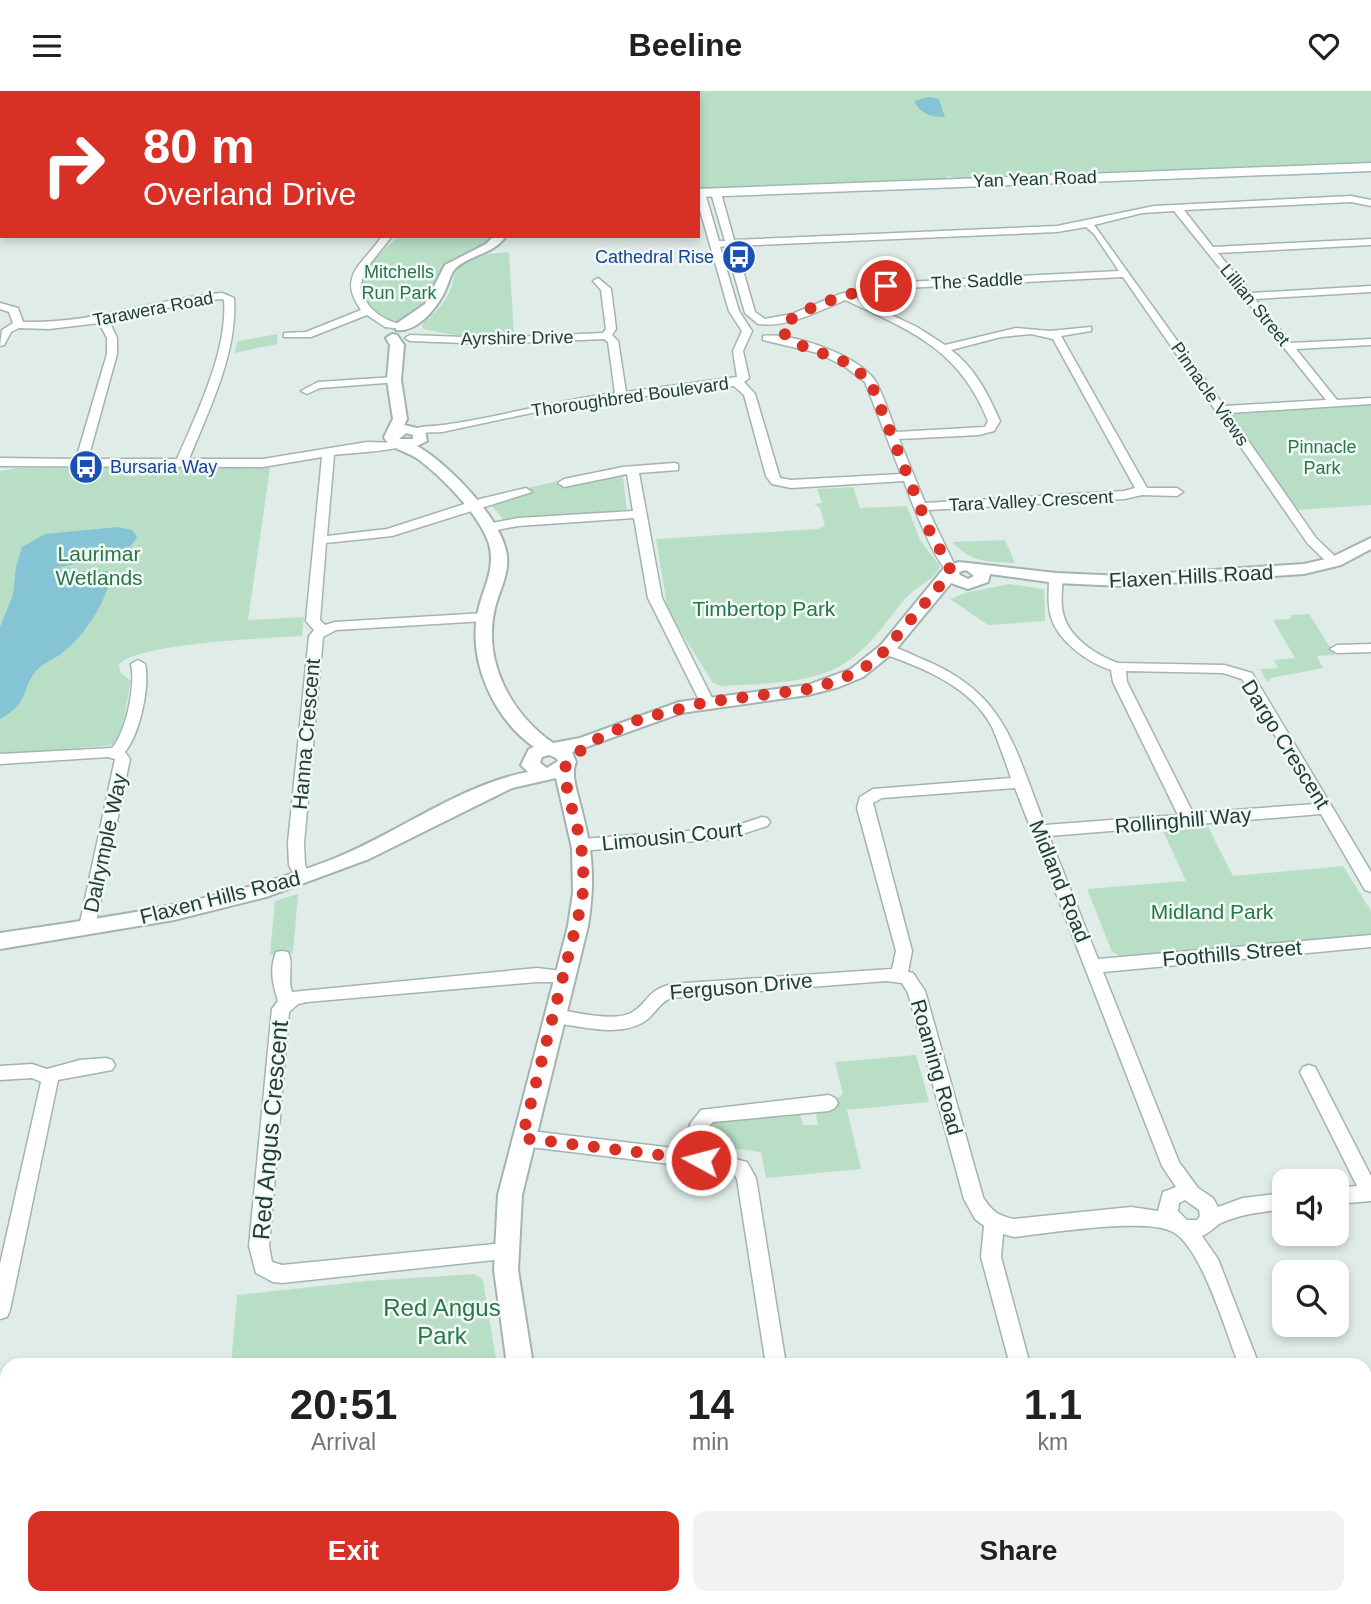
<!DOCTYPE html>
<style>
:root{--surface:#fff;--page:#f2f2f2;--text:#202124;--muted:#757577;--accent:#d93025}
body{margin:0;font-family:Helvetica,sans-serif;background:var(--page);color:var(--text);height:100vh;display:flex;flex-direction:column;font-size:26px;white-space:nowrap}
*{box-sizing:border-box;margin:0}
p{font-size:23px;color:var(--muted)}
.icon{flex:none;width:38px;height:38px;fill:none;stroke:currentColor;stroke-width:2;stroke-linecap:round;stroke-linejoin:round}
.map{position:relative;flex:1;overflow:hidden}
.sheet{position:absolute;left:0px;top:1267px;width:1372px;height:247px;display:flex;flex-direction:column;background:var(--surface);border-radius:21px 21px 0 0;box-shadow:0 4px 10px #0003}
.sheet>*{flex:none}
.hud{position:absolute;left:0px;top:0px;width:700px;height:147px;box-shadow:0 4px 10px #0003;background:#d93025;color:#fff;overflow:hidden}
.fabs{position:absolute;left:1272px;top:1078px;display:grid;gap:14px}
.fabs a{display:grid;place-items:center;width:77px;height:77px;border-radius:14px;background:var(--surface);box-shadow:0 4px 10px #0003;font-size:35px}
.pin{position:absolute;display:grid;place-items:center;width:60px;height:60px;color:#fff;margin:-30px;border:4px solid #fff;border-radius:50%;box-shadow:0 2px 7px #0007}
.me{position:absolute;width:77px;margin:-38px;rotate:277deg;stroke-linejoin:round;filter:drop-shadow(0 0 5px #0008)}
.turn{display:flex;align-items:center;gap:24px;height:147px;padding:0 28px;font-size:32px}
.turn .icon{width:91px;height:91px;stroke-width:2.5}
.turn b{display:block;font-size:49px;line-height:60px}
.eta{display:flex;justify-content:space-evenly;align-items:center;height:119px;text-align:center}
.eta b{font-size:42px;font-weight:700;line-height:49px}
.button{display:flex;gap:14px;margin-top:auto;padding:14px 28px}
.button a{flex:1;height:80px;border-radius:14px;background:var(--accent);color:#fff;font-size:28px;font-weight:700;line-height:80px;text-align:center}
.button a+a{background:var(--page);color:var(--text)}
header{display:flex;justify-content:space-between;align-items:center;height:91px;padding:0 28px;background:var(--surface);font-size:32px;font-weight:700}
.map>svg:first-child{display:block}
.green{fill:#b8dfc5}
.water{fill:#84c4d5}
.lines{fill:none;stroke-linecap:round;stroke-linejoin:round}
.minor-casing{stroke:#a3b4b0;stroke-width:3}
.tertiary-casing{stroke:#a3b4b0;stroke-width:4}
.secondary-casing{stroke:#9eb9b1;stroke-width:3}
.minor{fill:#fff;fill-rule:evenodd}
.tertiary{fill:#fff;fill-rule:evenodd}
.secondary{fill:#fff;fill-rule:evenodd}
.route{stroke:#d93025;stroke-width:12;stroke-dasharray:0 21.6}
.labels{text-anchor:middle;dominant-baseline:central;stroke-width:5;stroke-linejoin:round;paint-order:stroke}
.far-street-label{font-size:18px;fill:#203e38;stroke:#f1f8f5}
.far-transit-label{font-size:18px;fill:#164399;stroke:#f1f8f5;text-anchor:end}
.far-park-label{font-size:18px;fill:#27774b;stroke:#f1f8f5}
.park-label{font-size:21px;fill:#27774b;stroke:#f1f8f5}
.street-label{font-size:21px;fill:#203e38;stroke:#f1f8f5}
.near-street-label{font-size:24px;fill:#203e38;stroke:#f1f8f5}
.near-park-label{font-size:24px;fill:#27774b;stroke:#f1f8f5}
</style>
<header><svg class="icon" aria-label="menu" viewBox="0 0 24 24"><path d="M4 6h16M4 12h16M4 18h16"/></svg>Beeline<svg class="icon" aria-label="heart" viewBox="0 0 24 24"><path d="M12 20l-8-8c-3-5 5-10 8-4 3-6 11-1 8 4z"/></svg></header>
<div class="map">
<svg width="1371" height="1513" viewBox="0 0 1371 1513">
<rect width="100%" height="100%" fill="#e0ece8"/>
<g class="green">
<polygon points="172,0 1371,0 1371,73 1068,86 1056,81 1060,86 957,88 949,85 943,89 792,94 698,100 698,2"/>
<path d="M399,145H494L492,150L448,173L442,180L426,214L407,232C393,231 382,227 372,217C341,190 380,163 399,145Z"/>
<path d="M509,161L514,245L455,244L423,238L422,233C432,224 442,216 448,204C452,198 452,190 455,183C464,164 490,162 509,161Z"/>
<polygon points="278,243 277,253 234,262 238,250"/>
<polygon points="1371,312 1371,414 1297,419 1231,324 1233,322"/>
<path d="M18,377H270L248,529L304,526L302,545C270,547 134,552 119,574L120,581L131,590L120,648L116,654L0,663V380Z"/>
<polygon points="618,383 623,385 627,421 504,429 489,412 528,403 527,397 559,390 564,395"/>
<path d="M853,396L860,417L907,415L920,449L940,475L938,480C930,491 915,496 906,507C889,526 876,548 856,564C821,594 766,592 722,595L713,592L668,520L656,448L817,438L825,435L820,417L814,413L822,412L817,398Z"/>
<path d="M1005,449L1015,472C988,471 971,471 952,451Z"/>
<polygon points="1009,493 1044,498 1045,530 988,534 950,508 965,502"/>
<polygon points="1309,523 1335,564 1317,565 1323,577 1271,587 1267,591 1260,578 1278,577 1274,569 1295,567 1273,529 1291,528 1290,524"/>
<polygon points="1208,736 1233,785 1343,775 1371,820 1371,845 1125,867 1112,861 1087,798 1186,790 1163,740"/>
<polygon points="298,803 293,862 270,864 275,810"/>
<polygon points="916,964 929,1011 847,1019 861,1078 766,1087 761,1061 713,1055 710,1037 714,1031 800,1024 803,1034 818,1034 816,1024 843,1003 835,971"/>
<polygon points="474,1183 483,1189 497,1273 231,1274 237,1204 367,1190"/>
<polygon points="7,1359 7,1507 300,1507 308,1513 0,1513 0,1360"/>
</g>
<g class="water">
<path d="M929,6L939,8L945,26C930,26 921,23 914,10Z"/>
<path d="M118,436L132,439L137,446C121,475 84,468 58,477L64,480H108L112,485C103,515 86,543 62,562C55,568 45,571 39,577C20,595 32,611 0,628V536L13,504L16,476L22,456L45,443Z"/>
</g>
<g class="lines">
<g class="minor-casing">
<g id="minor">
<polygon points="165,0 173,0 164,2"/>
<path d="M700,99L705,102L719,150H725L711,102L716,99L721,102L734,149L1057,135L1154,115L1351,105L1371,109V115L1351,111L1184,119L1213,156L1371,148V154L1218,162L1251,202L1371,195V201L1255,208L1291,252L1371,248V254L1296,258L1337,309L1371,307V313L1229,322L1316,447L1341,471L1340,474H1330L1308,453L1123,186L886,198L854,206L917,236L945,254L1016,237L1050,240L1091,236V240L1061,245L1147,397H1177L1183,401L1177,405L1142,404L1124,408L928,419L957,479L951,483C937,478 910,407 904,390L791,397L772,393L766,385L744,304L734,295L574,313L442,341L413,342L411,340C419,334 432,336 443,334C501,326 557,309 615,302L608,251L604,248L490,253L410,250L405,247L410,244L490,247L603,242L606,238L601,199L593,190L598,187L611,198L616,238L612,244L618,250L626,301L737,286L733,260L742,240L729,220L698,112ZM1174,120L1326,309L1224,315L1094,134L1142,122ZM1086,136L1094,143L1119,180L886,192L840,203L792,223L765,228L755,221L736,155L1057,141ZM726,155L745,222L758,233C788,237 819,220 845,209C912,240 959,258 988,330L985,336L896,341C890,325 884,306 876,291C861,265 791,241 763,245V249L818,262L844,275L865,291L901,383L791,389L780,387L755,303L744,291L749,287L743,260L752,240L739,220L720,156ZM1031,243L1053,248L1135,397L1124,400L925,412L899,348L979,344L994,340L1000,330C988,303 975,277 951,259L1001,246Z"/>
<path d="M382,145H392L365,179L360,196C365,217 382,229 403,234V238L385,236L367,224L311,246H284V242L306,241L361,219C336,184 364,173 382,145Z"/>
<path d="M222,202L234,207C238,261 209,319 189,368H263L367,351L403,352L405,354C397,360 348,362 334,364L327,445L387,438L480,408L526,397L532,401L392,445L326,452L320,529L325,534L335,531L485,522L492,526L485,530L336,539L323,546L304,752L305,774L311,786L303,792L297,790L289,774L288,752L309,545L314,539L306,530L322,366L263,376L0,375V367L76,368L107,263V247L99,232L49,238L19,237L11,241L4,254L0,255L2,239L13,232L9,221L0,218V212L18,217L23,231C94,233 153,208 222,202ZM222,208L224,209C228,259 197,322 177,368H88L117,263V247L109,230L199,210Z"/>
<polygon points="394,286 400,289 398,291 320,297 307,303 301,300 318,291"/>
<polygon points="674,372 678,373 678,379 639,382 662,507 714,611 707,616 700,611 648,507 634,427 518,435 491,440 485,436 487,433 518,427 633,420 627,383 564,396 558,392 564,388 623,376"/>
<path d="M1056,483L1063,487C1062,500 1060,514 1064,526C1071,548 1098,565 1118,572L1224,574L1252,582L1371,781V801L1365,799L1321,723L1049,745L1098,868L1371,844V856L1103,881L1179,1071L1198,1097L1213,1107L1218,1116L1243,1107L1284,1102V1118C1262,1121 1242,1123 1221,1132C1214,1136 1210,1142 1202,1145L1218,1168L1259,1274H1239C1226,1242 1202,1157 1173,1141C1147,1126 1048,1142 1014,1146L1003,1143L1001,1166L1030,1274H1010L981,1166L984,1135L975,1128L964,1108L908,902L902,892L886,890L671,907C658,912 654,926 642,932C616,946 582,935 554,932L548,930L545,925L548,920L554,918C574,921 613,931 631,922C649,912 644,901 671,893L892,878L896,860L857,717L860,706L873,698L1011,687C1005,670 999,652 992,636C971,595 921,576 881,562L879,559L881,556C894,553 910,563 922,568C1007,602 1014,657 1045,734L1178,724L1113,591L1111,579C1088,572 1058,550 1051,526C1047,513 1049,500 1049,487ZM1126,580L1223,582L1242,588L1315,713L1193,722L1127,591ZM1015,697L1162,1075L1176,1096L1163,1101L1158,1120L1131,1116L1014,1128C999,1125 991,1120 983,1106L925,900L913,882L908,881L912,860L873,712L882,707ZM1185,1109L1199,1119L1200,1125L1197,1129H1187L1178,1120L1179,1112Z"/>
<polygon points="1371,553 1371,561 1337,562 1330,558 1337,554"/>
<path d="M138,569L145,573C150,595 140,643 125,661L130,668L95,836L93,840H81L79,836L115,668L108,666L0,673V663L112,657C126,641 136,594 131,573Z"/>
<polygon points="762,726 767,727 770,731 767,735 730,747 581,760 573,754 581,748 729,737"/>
<path d="M282,860L288,861C294,873 287,888 292,901L537,877L570,881L573,886L570,891H537L307,911L298,913L289,921L269,1155L272,1171L282,1174L505,1152L512,1155L515,1161L512,1167L282,1192L273,1191L256,1182L249,1155L272,918L278,910C273,894 269,878 276,861Z"/>
<polygon points="106,967 112,969 115,974 112,979 58,989 10,1219 7,1226 0,1228 0,1173 41,991 32,987 0,989 0,975 32,973 47,978 80,969"/>
<polygon points="1309,974 1315,976 1371,1085 1371,1110 1337,1113 1337,1097 1357,1095 1300,981 1303,976"/>
<polygon points="829,1004 835,1007 838,1012 835,1017 829,1020 713,1031 708,1036 710,1062 747,1071 756,1087 786,1274 766,1274 737,1088 734,1083 720,1079 522,1055 515,1053 513,1047 515,1041 522,1039 691,1059 690,1033 701,1019"/>
<rect x="0" y="1338" width="7" height="22"/>
<polygon points="1371,1387 1371,1409 1365,1410 1365,1388"/>
<polygon points="306,1507 336,1507 339,1513 309,1513"/>
<polygon points="800,1507 824,1507 825,1513 801,1513"/>
<polygon points="1074,1507 1098,1507 1099,1513 1075,1513"/>
<polygon points="1328,1507 1352,1507 1355,1513 1331,1513"/>
</g>
</g>
<g class="tertiary-casing">
<g id="tertiary">
<path d="M494,145H506C493,164 470,163 455,178C449,185 448,196 443,204C435,219 416,242 396,239V233L425,213L445,174L486,153Z"/>
<path d="M392,243L397,244L404,254L401,289L407,328L404,334L425,339L427,350L417,355C449,373 503,429 507,465C509,484 499,500 495,517C482,570 511,623 553,652L580,647L679,611L808,594L851,578L881,554L945,476L959,471L1056,482L1123,485L1304,473L1330,467L1371,447V458L1341,474L1304,483L1123,495L1056,492L990,483L988,491L968,498L951,492L893,562L863,586L839,596L808,604L681,622L572,661L576,671C571,681 576,697 579,709C592,757 596,784 588,835L522,1104L518,1179L533,1274H507L494,1179L498,1104L568,835L573,802L572,757L556,687L512,697L369,768L266,806L174,829L0,858V842C113,826 226,810 333,768C396,743 462,693 528,681L521,674L529,658L534,656C494,628 467,570 478,520C483,497 496,478 489,453C480,424 442,386 418,368C407,360 389,358 384,346L393,328L387,289L390,254L386,247ZM406,342L413,344V348H399ZM966,479L974,485L968,488L960,484L959,481ZM549,664L556,667L558,670L547,677L540,672L542,666Z"/>
<rect x="505" y="1507" width="28" height="6"/>
</g>
</g>
<g class="secondary-casing">
<g id="secondary">
<polygon points="1371,72 1371,80 698,106 698,98"/>
<rect x="0" y="127" width="2" height="8"/>
</g>
</g>
<use href="#minor" class="minor"/>
<use href="#tertiary" class="tertiary"/>
<use href="#secondary" class="secondary"/>
</g>
<g class="lines">
<path class="route" d="M701,1069L522,1047L582,811C584,789 584,767 579,745C574,721 565,701 565,676L587,653L640,628L707,611L816,597L858,581L879,566L947,486L950,476L930,441L870,290L848,272L795,252L781,240C789,218 863,198 886,195"/>
</g>
<defs>
<g id="bus-disc" transform="scale(1.75)"><circle r="9.5" fill="#1a4fb4" stroke="#f1f8f5"/><path d="M-5-6H5V4H4V6H2V4H-2V6H-4V4H-5ZM-3.5-4V0h7V-4ZM-3.5 1.2v1.5H-2V1.2ZM2 1.2v1.5H3.5V1.2Z" fill="#fff"/></g>
</defs>
<g fill-rule="evenodd">
<use href="#bus-disc" x="739" y="166"/>
<use href="#bus-disc" x="86" y="376"/>
</g>
<g class="labels">
<g class="far-street-label">
<text transform="translate(1035 88) rotate(-2)">Yan Yean Road</text>
<text transform="translate(977 190) rotate(-3)">The Saddle</text>
<text transform="translate(1255 214) rotate(51)">Lillian Street</text>
<text transform="translate(153 218) rotate(-11)">Tarawera Road</text>
<text transform="translate(517 247) rotate(-1)">Ayrshire Drive</text>
<text transform="translate(1210 303) rotate(55)">Pinnacle Views</text>
<text transform="translate(630 306) rotate(-8)">Thoroughbred Boulevard</text>
<text transform="translate(1031 410) rotate(-3)">Tara Valley Crescent</text>
</g>
<g class="far-transit-label">
<text x="714" y="166">Cathedral Rise</text>
<text x="110" y="376" text-anchor="start">Bursaria Way</text>
</g>
<g class="far-park-label">
<text x="399" y="181">Mitchells<tspan x="399" dy="21">Run Park</tspan></text>
<text x="1322" y="356">Pinnacle<tspan x="1322" dy="21">Park</tspan></text>
</g>
<g class="park-label">
<text x="99" y="462">Laurimar<tspan x="99" dy="24">Wetlands</tspan></text>
<text x="764" y="517">Timbertop Park</text>
<text x="1212" y="820">Midland Park</text>
</g>
<g class="street-label">
<text transform="translate(1191 485) rotate(-3)">Flaxen Hills Road</text>
<text transform="translate(306 643) rotate(-85)">Hanna Crescent</text>
<text transform="translate(1286 653) rotate(58)">Dargo Crescent</text>
<text transform="translate(1183 729) rotate(-5)">Rollinghill Way</text>
<text transform="translate(672 745) rotate(-6)">Limousin Court</text>
<text transform="translate(105 752) rotate(-78)">Dalrymple Way</text>
<text transform="translate(1060 790) rotate(68)">Midland Road</text>
<text transform="translate(220 806) rotate(-14)">Flaxen Hills Road</text>
<text transform="translate(1232 862) rotate(-5)">Foothills Street</text>
<text transform="translate(741 895) rotate(-5)">Ferguson Drive</text>
<text transform="translate(937 976) rotate(74)">Roaming Road</text>
</g>
<g class="near-street-label">
<text transform="translate(270 1039) rotate(-85)">Red Angus Crescent</text>
</g>
<g class="near-park-label">
<text x="442" y="1216">Red Angus<tspan x="442" dy="28">Park</tspan></text>
</g>
</g>
</svg>
<div class="fabs">
<a><svg class="icon" aria-label="sound" viewBox="0 0 24 24"><path d="M4 9h4l5-4v14l-5-4H4zM17 9q2 3 0 6"/></svg></a>
<a><svg class="icon" aria-label="search" viewBox="0 0 24 24"><circle cx="10" cy="10" r="6"/><path d="M15 15l6 6"/></svg></a>
</div>
<div class="pin" style="left:886px;top:195px;background:#d93025"><svg class="icon" aria-label="arrive" viewBox="0 0 24 24"><path d="M6 21V4h12l-3 4 3 4H6"/></svg></div>
<svg class="me" style="left:701px;top:1069px" viewBox="-20 -20 40 40"><circle r="17" fill="#d93025" stroke="#fff" stroke-width="3"/><path d="M0-11L8 9 0 5-8 9z" fill="#fff"/></svg>
<div class="hud">
<div class="turn"><svg class="icon" aria-label="right" viewBox="0 0 24 24"><path d="M7 20v-9h11M14 6l5 5-5 5"/></svg><div><b>80 m</b>Overland Drive</div></div>
</div>
<section class="sheet">
<div class="eta">
<div><b>20:51</b><p>Arrival</p></div>
<div><b>14</b><p>min</p></div>
<div><b>1.1</b><p>km</p></div>
</div>
<div class="button"><a>Exit</a><a>Share</a></div>
</section>
</div>
